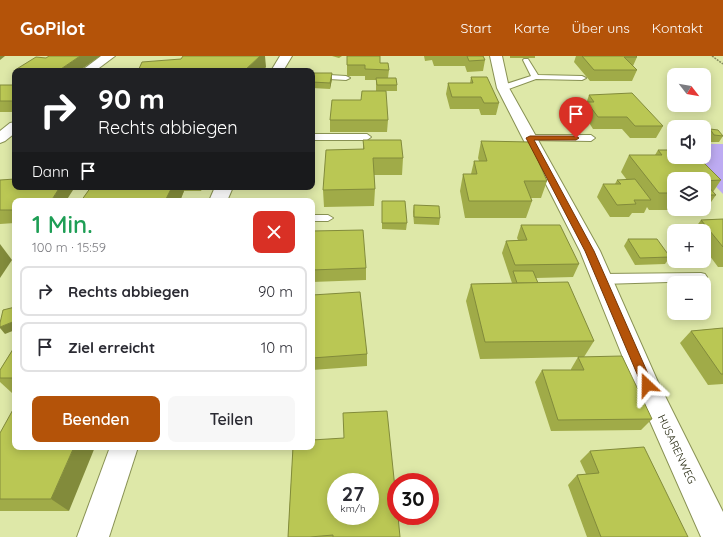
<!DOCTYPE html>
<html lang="de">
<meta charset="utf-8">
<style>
:root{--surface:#fff;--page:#f7f7f7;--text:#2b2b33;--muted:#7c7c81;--line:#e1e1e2;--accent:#b45309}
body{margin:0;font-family:Quicksand,sans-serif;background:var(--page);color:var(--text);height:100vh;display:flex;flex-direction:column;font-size:15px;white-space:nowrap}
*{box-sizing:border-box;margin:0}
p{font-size:13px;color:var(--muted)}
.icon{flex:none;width:22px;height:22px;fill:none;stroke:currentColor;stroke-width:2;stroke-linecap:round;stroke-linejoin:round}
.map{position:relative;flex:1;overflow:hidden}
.sheet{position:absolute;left:12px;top:142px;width:303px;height:252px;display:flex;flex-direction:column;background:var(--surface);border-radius:8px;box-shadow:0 2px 10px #0003}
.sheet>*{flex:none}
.hud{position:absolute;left:12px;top:12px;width:303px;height:122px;border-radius:8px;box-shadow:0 2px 10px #0003;background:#202124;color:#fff;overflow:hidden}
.needle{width:26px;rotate:121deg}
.tools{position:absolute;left:667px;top:12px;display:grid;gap:8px}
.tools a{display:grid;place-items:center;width:44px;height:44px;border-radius:8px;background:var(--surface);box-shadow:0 2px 10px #0003;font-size:20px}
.speed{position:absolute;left:327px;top:417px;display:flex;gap:8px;font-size:20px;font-weight:700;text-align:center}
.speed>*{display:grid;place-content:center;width:52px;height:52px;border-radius:50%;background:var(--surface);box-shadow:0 2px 10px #0003;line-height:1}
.speed small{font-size:10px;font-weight:400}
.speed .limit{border:6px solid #d22;background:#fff;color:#111}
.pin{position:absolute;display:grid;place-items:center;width:34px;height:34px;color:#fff;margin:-41px -17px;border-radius:50% 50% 50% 0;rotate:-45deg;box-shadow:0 0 4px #0007}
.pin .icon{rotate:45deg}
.me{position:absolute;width:44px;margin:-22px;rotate:337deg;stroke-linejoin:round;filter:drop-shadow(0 0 3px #0008)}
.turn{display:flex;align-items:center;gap:14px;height:84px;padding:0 20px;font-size:18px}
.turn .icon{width:52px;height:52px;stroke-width:2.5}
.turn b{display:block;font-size:28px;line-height:34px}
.then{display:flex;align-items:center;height:38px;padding:0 20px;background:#0003;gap:8px;font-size:15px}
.round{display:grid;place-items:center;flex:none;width:42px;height:42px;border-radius:8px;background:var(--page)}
.overview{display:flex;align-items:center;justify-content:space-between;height:68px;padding:0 20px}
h1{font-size:24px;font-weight:600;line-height:30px;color:#1e9e55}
.action{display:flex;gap:8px;margin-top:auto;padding:8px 20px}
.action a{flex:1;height:46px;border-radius:8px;background:var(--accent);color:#fff;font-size:16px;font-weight:600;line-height:46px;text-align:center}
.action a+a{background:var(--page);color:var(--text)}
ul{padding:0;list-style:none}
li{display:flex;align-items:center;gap:12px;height:50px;margin:0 8px 6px;padding:0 12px;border:2px solid var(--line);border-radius:8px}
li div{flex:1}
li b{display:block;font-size:15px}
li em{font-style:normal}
header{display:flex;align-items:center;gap:24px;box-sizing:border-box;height:56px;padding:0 20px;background:var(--accent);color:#fff}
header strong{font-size:19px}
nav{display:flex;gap:22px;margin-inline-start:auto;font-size:14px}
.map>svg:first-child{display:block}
.green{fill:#bdabf2}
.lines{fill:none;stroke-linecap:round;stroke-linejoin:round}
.lane-casing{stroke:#889153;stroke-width:2}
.street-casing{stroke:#889153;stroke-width:2}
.path{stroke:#82895d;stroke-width:1.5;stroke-dasharray:2 1;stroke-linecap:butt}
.lane{fill:#fff;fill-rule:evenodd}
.street{fill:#fff;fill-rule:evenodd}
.wall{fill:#a0ab48;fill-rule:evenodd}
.shaded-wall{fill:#828b3b}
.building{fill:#bac754;stroke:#828b3b;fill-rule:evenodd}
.route{fill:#b45309;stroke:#753606}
.labels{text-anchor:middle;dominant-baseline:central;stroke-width:3;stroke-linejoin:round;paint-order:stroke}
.street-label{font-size:11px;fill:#282b12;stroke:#fff}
</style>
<header>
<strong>GoPilot</strong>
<nav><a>Start</a><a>Karte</a><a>Über uns</a><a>Kontakt</a></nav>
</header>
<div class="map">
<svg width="723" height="481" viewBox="0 0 723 481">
<rect width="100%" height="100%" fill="#dee8a8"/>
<polygon class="green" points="704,88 723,88 723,138 687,101 704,101"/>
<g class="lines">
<g class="lane-casing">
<g id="lane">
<polygon points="524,3 528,3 538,19 582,20 586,22 582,24 536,23 506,34 500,34 500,30 531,20 523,4"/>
<polygon points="312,18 346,20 350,22 346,24 312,22"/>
<polygon points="312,78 367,78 371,81 367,84 312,84"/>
<polygon points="530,79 591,79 595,82 591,85 527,84 526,82"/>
<polygon points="312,159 328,159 333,162 328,165 312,165"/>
<polygon points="701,217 705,218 707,221 705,224 701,225 602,228 598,226 596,223 598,220 602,218"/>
</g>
</g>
<g class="street-casing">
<g id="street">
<polygon points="101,0 115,0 95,15 81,15"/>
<polygon points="280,0 292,0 283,15 271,15"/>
<polygon points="490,0 502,0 509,32 600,195 658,326 723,456 723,481 701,481 634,329 580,195 497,32"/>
<polygon points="15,66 15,77 5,85 0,87 0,75 10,67"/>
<polygon points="215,131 233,131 227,145 209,145"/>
<polygon points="110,391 138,391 109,481 77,481"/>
</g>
</g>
<polyline class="path" points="712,0 723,8"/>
<use href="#lane" class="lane"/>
<use href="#street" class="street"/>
</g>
<g class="wall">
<polygon points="332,0 342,0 339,2"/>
<polygon points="424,0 483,0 485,4 483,15 467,16 465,10 434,10 432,4 425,5"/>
<rect x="510" y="0" width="25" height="2"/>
<polygon points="576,0 636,0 637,1 633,10 637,14 632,25 590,25 574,6"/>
<polygon points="181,3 266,11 262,15 138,15"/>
<polygon points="380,7 389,14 388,22 397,29 397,35 376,35 376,24 365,24 365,20 347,20 347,9"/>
<polygon points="312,17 332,23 330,33 312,32"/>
<polygon points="471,21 499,47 496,59 481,59 479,53 450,53 446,38 448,27 470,27"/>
<rect x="0" y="29" width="15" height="27"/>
<polygon points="589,39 663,70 656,82 630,82 622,73 593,73 583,57"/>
<polygon points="330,64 388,64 387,76 330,76"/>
<polygon points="710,73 723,80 719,86 711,86 706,79"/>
<polygon points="363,84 403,102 402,119 374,119 375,133 374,150 324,151 323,134 363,93"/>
<polygon points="481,85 547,125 541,142 531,142 532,145 526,162 465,162 460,135 463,118 471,118 474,105 479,105 478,102"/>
<path d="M658,94L721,124L713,136L716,139L704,156L674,157L671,154H649L647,151L644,157H632L629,161H610L597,141L603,128H615L617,124H627L621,116L629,99H655ZM674,123H704V153H674Z"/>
<polygon points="0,124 73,134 15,145 15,167 0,168"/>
<polygon points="91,131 202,131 201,135 184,135 180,145 81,145"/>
<polygon points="382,145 407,167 406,174 382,173"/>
<polygon points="414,149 440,162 439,169 414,168 413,156"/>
<polygon points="723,163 723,211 718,211 704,192 704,175 693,175 701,164"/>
<polygon points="521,169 579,208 573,221 536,222 538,227 594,285 584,301 652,363 641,374 551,375 535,326 542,314 571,314 571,313 578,301 480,303 466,245 471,228 512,227 502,197 506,185 518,184 517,182"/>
<polygon points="312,175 366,212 366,224 312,226"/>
<polygon points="628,183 670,201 665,208 635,209 624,190"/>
<polygon points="312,239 367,298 367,310 312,314"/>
<polygon points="723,272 723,328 708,329 680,287 691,275"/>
<polygon points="15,290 15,337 12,337 0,326 0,314"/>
<polygon points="0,377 69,455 0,455"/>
<polygon points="293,391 400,481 288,481"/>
<polygon points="590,395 688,481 587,481 568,429 577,419 586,418 580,405"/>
</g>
<g class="shaded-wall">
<polygon points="0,0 5,0 0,4"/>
<polygon points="80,0 100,0 79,15 58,15"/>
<polygon points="260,0 265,0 266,11 262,15 244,15"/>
<polygon points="332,17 332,23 330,33 330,27"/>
<polygon points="60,131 71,131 73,134 66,145 51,145"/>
<polygon points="172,131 183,131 184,135 180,145 165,145"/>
<polygon points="200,131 202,131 201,135"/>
<polygon points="0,188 12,204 0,222"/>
<polygon points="15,265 15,274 5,278 0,272 0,271"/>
<polygon points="74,391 95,391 69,455 51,443"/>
</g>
<g class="building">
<polygon points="49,0 80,0 58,15 29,15 15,14 36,1 46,2"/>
<polygon points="183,0 260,0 244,15 209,15 192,13 192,15 138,15 142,6 181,3"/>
<polygon points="347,0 380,0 380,7 388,7 389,14 365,13 365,9 347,9"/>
<polygon points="467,0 483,0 485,4 469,5"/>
<polygon points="582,0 636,0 637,1 624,1 637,14 594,14"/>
<polygon points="312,17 332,17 330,27 312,26"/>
<polygon points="471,21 487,21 499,47 484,47 481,41 452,41 448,27 473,27"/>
<polygon points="376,22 396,22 397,29 377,29"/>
<rect x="0" y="29" width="15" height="16"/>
<polygon points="362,35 386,35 388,64 330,64 332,44 361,44"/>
<polygon points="632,37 663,70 635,70 627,61 598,61 587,46 594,46 589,39"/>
<polygon points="710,73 718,74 723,80 714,79"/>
<polygon points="363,84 401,84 403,102 373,102 375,133 323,134 326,94 364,93"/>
<polygon points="481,85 530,86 547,125 524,125 532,145 469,145 463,118 477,118 474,105 487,105"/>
<polygon points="658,94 674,94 674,101 698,101 721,124 704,125 704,123 674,123 674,137 659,137 629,99 662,99"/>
<polygon points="15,123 15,131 60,131 51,145 15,145 15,154 0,154 0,124"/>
<polygon points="635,123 651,144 634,144 636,148 617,149 603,128 621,128 617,124"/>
<polygon points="704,126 716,139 704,139"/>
<polygon points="91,131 172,131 165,145 81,145"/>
<polygon points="382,145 405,145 407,167 382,167"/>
<polygon points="414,149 439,150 440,162 414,161"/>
<polygon points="723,163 723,191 701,164"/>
<polygon points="521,169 560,169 579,208 515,209 506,185 527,184"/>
<polygon points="363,174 366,212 312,214 312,175"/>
<polygon points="628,183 657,183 670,201 640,202"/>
<polygon points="513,215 533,215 538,227 517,227"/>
<polygon points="568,226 594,285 485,286 471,228"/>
<polygon points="360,236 367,298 312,302 312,239"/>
<polygon points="15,251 15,265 0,271 0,267 3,254"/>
<polygon points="723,272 723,318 721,318 691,275"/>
<polygon points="15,290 15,322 0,322 0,314"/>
<polygon points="622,300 652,363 558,364 542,314 584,314 578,301"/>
<polygon points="15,350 15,391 74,391 51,443 0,443 0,377"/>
<path d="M387,355L396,442V460H398L400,481H333V479L310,481H288L293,391H312V384L344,382L343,357ZM336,426H370V460H336Z"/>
<polygon points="644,391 688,481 601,481 577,419 599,417 590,395"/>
</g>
<polygon class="route" points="530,80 576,80 579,82 576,84 534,84 594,195 653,329 651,332 643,332 585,195 526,82"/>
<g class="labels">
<g class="street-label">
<text transform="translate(677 393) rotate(65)">HUSARENWEG</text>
</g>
</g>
</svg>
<div class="tools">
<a><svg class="needle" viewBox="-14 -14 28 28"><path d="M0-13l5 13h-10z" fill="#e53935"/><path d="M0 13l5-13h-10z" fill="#7c7c81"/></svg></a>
<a><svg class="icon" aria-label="sound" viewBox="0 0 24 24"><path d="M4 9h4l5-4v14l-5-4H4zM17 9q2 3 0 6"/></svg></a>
<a><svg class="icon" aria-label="layers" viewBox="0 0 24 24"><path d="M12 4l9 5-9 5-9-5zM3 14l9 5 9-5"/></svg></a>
<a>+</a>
<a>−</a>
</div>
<div class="speed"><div>27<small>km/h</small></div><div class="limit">30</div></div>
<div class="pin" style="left:576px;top:82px;background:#d93025"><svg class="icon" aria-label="arrive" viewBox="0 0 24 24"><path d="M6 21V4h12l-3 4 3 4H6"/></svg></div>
<svg class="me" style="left:647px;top:329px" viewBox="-20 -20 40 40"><path d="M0-17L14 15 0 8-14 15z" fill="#b45309" stroke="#fff" stroke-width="4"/></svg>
<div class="hud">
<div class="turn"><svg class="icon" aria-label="right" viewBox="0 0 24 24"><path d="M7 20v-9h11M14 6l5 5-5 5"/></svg><div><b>90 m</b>Rechts abbiegen</div></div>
<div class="then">Dann<svg class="icon" aria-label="arrive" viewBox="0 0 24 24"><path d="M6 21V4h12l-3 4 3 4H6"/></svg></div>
</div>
<section class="sheet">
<div class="overview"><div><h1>1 Min.</h1><p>100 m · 15:59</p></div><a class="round" style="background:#d93025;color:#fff"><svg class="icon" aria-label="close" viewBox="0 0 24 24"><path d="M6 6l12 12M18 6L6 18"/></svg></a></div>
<ul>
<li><svg class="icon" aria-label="right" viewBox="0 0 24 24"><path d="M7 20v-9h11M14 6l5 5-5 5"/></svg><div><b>Rechts abbiegen</b></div><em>90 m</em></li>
<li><svg class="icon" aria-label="arrive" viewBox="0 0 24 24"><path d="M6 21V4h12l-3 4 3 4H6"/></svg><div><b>Ziel erreicht</b></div><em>10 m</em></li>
</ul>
<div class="action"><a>Beenden</a><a>Teilen</a></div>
</section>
</div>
